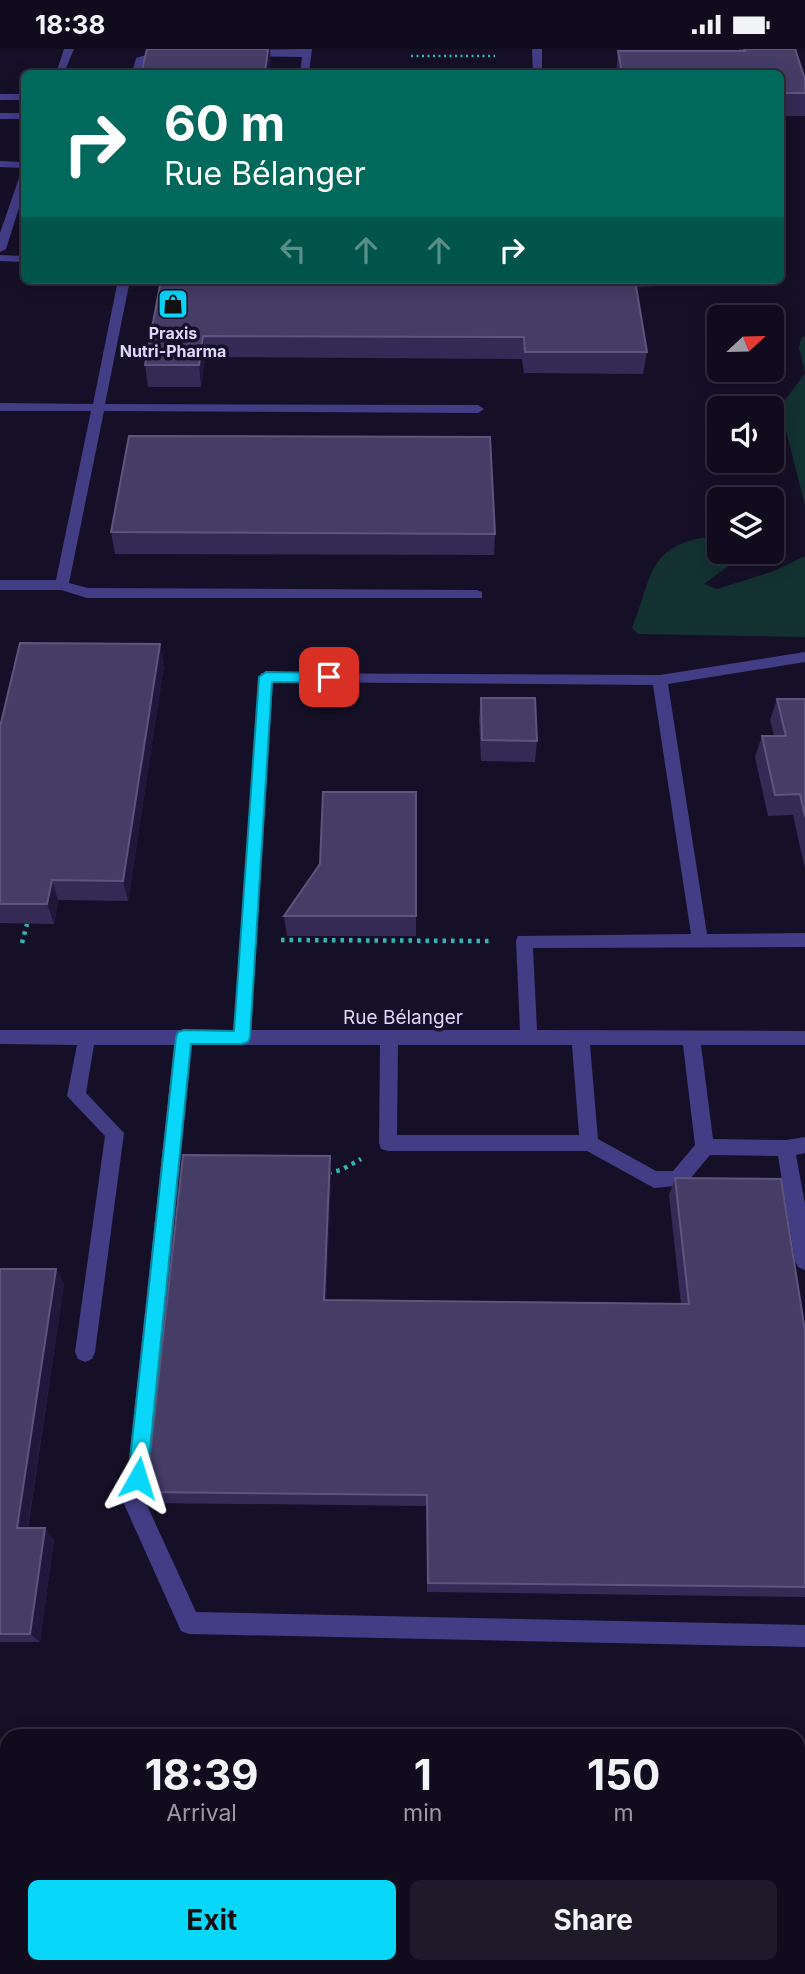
<!DOCTYPE html>
<meta charset="utf-8">
<style>
:root{--surface:#100c1d;--page:#1e1a2a;--text:#f1f3f6;--muted:#9c9ba4;--line:#302c3b;--accent:#08d7f9}
body{margin:0;font-family:Inter,sans-serif;background:var(--page);color:var(--text);height:100vh;display:flex;flex-direction:column;font-size:26px;white-space:nowrap}
*{box-sizing:border-box;margin:0}
p{font-size:23px;color:var(--muted)}
.icon{flex:none;width:38px;height:38px;fill:none;stroke:currentColor;stroke-width:2;stroke-linecap:round;stroke-linejoin:round}
.map{position:relative;flex:1;overflow:hidden}
.sheet{position:absolute;left:0px;top:1680px;width:805px;height:245px;display:flex;flex-direction:column;background:var(--surface);border-radius:21px 21px 0 0;box-shadow:0 4px 18px #0003,0 0 0 2px var(--line)}
.sheet>*{flex:none}
.guide{position:absolute;left:21px;top:21px;width:763px;height:214px;border-radius:10px;box-shadow:0 4px 18px #0003,0 0 0 2px var(--line);background:#00695c;color:#fff;overflow:hidden}
.needle{width:46px;rotate:68deg}
.controls{position:absolute;left:707px;top:256px;display:grid;gap:14px}
.controls a{display:grid;place-items:center;width:77px;height:77px;border-radius:10px;background:var(--surface);box-shadow:0 4px 18px #0003,0 0 0 2px var(--line);font-size:35px}
.pin{position:absolute;display:grid;place-items:center;width:60px;height:60px;color:#fff;margin:-30px;border-radius:14px;box-shadow:0 4px 10px #0006}
.me{position:absolute;width:77px;margin:-38px;rotate:6deg;stroke-linejoin:round;filter:drop-shadow(0 0 5px #0008)}
.turn{display:flex;align-items:center;gap:24px;height:147px;padding:0 28px;font-size:32px}
.turn .icon{width:91px;height:91px;stroke-width:2.5}
.turn b{display:block;font-size:49px;line-height:60px}
.lanes{display:flex;align-items:center;height:66px;padding:0 28px;background:#0003;justify-content:center;gap:35px;direction:ltr}
.lanes .off{opacity:.35}
.eta{display:flex;justify-content:space-evenly;align-items:center;height:119px;text-align:center}
.eta b{font-size:42px;font-weight:700;line-height:49px}
.action{display:flex;gap:14px;margin-top:auto;padding:14px 28px}
.action a{flex:1;height:80px;border-radius:10px;background:var(--accent);color:#111;font-size:28px;font-weight:700;line-height:80px;text-align:center}
.action a+a{background:var(--page);color:var(--text)}
.status{display:flex;justify-content:space-between;align-items:center;height:49px;padding:0 35px;background:var(--surface);direction:ltr}
.status svg{height:19px;fill:currentColor}
.map>svg:first-child{display:block}
.green{fill:#133131}
.lines{fill:none;stroke-linecap:round;stroke-linejoin:round}
.path-far1{stroke:#33b7b4;stroke-width:2.5;stroke-dasharray:2 3.5;stroke-linecap:butt}
.path{stroke:#33b7b4;stroke-width:4.5;stroke-dasharray:3.5 5;stroke-linecap:butt}
.minor{fill:#423d85;fill-rule:evenodd}
.wall{fill:#342a55}
.shaded-wall{fill:#20183b}
.building{fill:#463d67;stroke:#5e557f;stroke-width:2}
.route{fill:#08d7f9;stroke:#058ca2;stroke-width:2}
.labels{text-anchor:middle;dominant-baseline:central;stroke-width:7;stroke-linejoin:round;paint-order:stroke}
.far-poi-label{font-size:16px;font-weight:bold;fill:#ddd7fe;stroke:#151027}
.street-label{font-size:19px;fill:#ddd7fe;stroke:#151027}
</style>
<div class="status"><b>18:38</b><svg viewBox="0 0 49 12"><path d="M0 12V9h3v3zM5 12V6h3v6zM10 12V3h3v9zM15 12V0h3v12zM26 1h20v11H26zM47 4h2v5h-2z"/></svg></div>
<div class="map">
<svg width="805" height="1925" viewBox="0 0 805 1925">
<rect width="100%" height="100%" fill="#151027"/>
<g class="green">
<polygon points="805,287 805,456 780,358 805,324 799,299 801,289"/>
<path d="M719,486V502H743L741,508L704,535L717,540L774,522L805,507V588L638,585L632,579C655,521 647,495 719,486Z"/>
</g>
<g class="lines">
<polyline class="path-far1" points="411,7 495,7"/>
<g class="path">
<polyline points="281,891 492,892"/>
<polyline points="22,894 27,875"/>
<polyline points="328,1124 341,1121 361,1110"/>
</g>
<g class="minor">
<polygon points="64,0 74,0 64,24 56,24"/>
<polygon points="166,0 171,3 169,5 143,13 140,24 132,24 136,9"/>
<polygon points="302,0 312,0 309,24 300,24 302,8 247,7 242,4 247,1"/>
<polygon points="532,0 542,0 542,24 533,24"/>
<rect x="0" y="45" width="24" height="6"/>
<rect x="0" y="64" width="24" height="6"/>
<polygon points="0,112 24,113 24,119 0,118"/>
<polygon points="24,126 24,143 6,200 0,203 0,184 19,129"/>
<polygon points="0,206 24,207 24,213 0,212"/>
<polygon points="118,231 130,231 105,355 478,356 484,360 478,364 104,362 69,534 88,539 477,541 482,543 482,549 87,549 61,541 0,541 0,531 56,531 91,362 0,362 0,354 93,355"/>
<path d="M805,603V613L668,635L707,885L805,884V898L533,899L537,981L805,982V996H701L713,1090L786,1091L805,1088V1104L796,1106L805,1155V1221L798,1218L795,1212L778,1107L710,1106L685,1136L654,1139L587,1102H388L381,1100L379,1094L380,996H192L146,1454L196,1563L805,1576V1598L189,1585L181,1582L124,1455L174,996H94L86,1044L124,1084L95,1303L92,1310L85,1313L78,1310L75,1303L105,1087L67,1047L77,996L0,995V981H234L261,624L660,626ZM273,633L653,636L691,885L518,887L516,892L520,981H251ZM398,996H572L579,1086H397ZM590,996H683L695,1096L673,1122H656L598,1090Z"/>
<polygon points="0,1775 7,1776 7,1800 0,1799"/>
<rect x="798" y="1789" width="7" height="24"/>
</g>
</g>
<g class="wall">
<polygon points="739,0 795,0 805,30 805,67 780,67 780,24 616,24 618,2 739,2"/>
<polygon points="161,231 700,231 700,235 636,238 647,303 643,325 524,324 522,310 205,308 201,338 148,338 145,316"/>
<polygon points="111,483 495,485 494,506 115,505"/>
<polygon points="164,616 128,852 58,851 54,875 0,874 0,678"/>
<polygon points="481,649 537,692 535,713 481,712 479,670"/>
<polygon points="777,650 805,650 805,820 793,766 768,767 755,708 762,687 774,687 770,671"/>
<polygon points="416,743 416,887 287,887 284,867"/>
<polygon points="330,1107 331,1124 326,1251 681,1255 669,1146 675,1129 805,1282 805,1548 427,1543 427,1457 152,1454 146,1443"/>
<polygon points="0,1220 56,1220 64,1235 28,1479 54,1490 40,1593 0,1593"/>
</g>
<g class="shaded-wall">
<polygon points="268,0 270,0 271,14 269,24 265,24"/>
<polygon points="203,287 205,308 201,338 199,316"/>
<polygon points="160,595 164,616 128,852 123,832"/>
<polygon points="52,831 58,851 54,875 47,855"/>
<polygon points="330,1107 331,1124 326,1266 324,1251"/>
<polygon points="56,1220 64,1235 26,1489 17,1479"/>
<polygon points="45,1479 54,1490 40,1593 30,1585"/>
</g>
<g class="building">
<polygon points="147,0 268,0 265,24 149,24 142,21"/>
<polygon points="744,0 795,0 805,30 805,44 780,44 780,24 622,24 618,2 745,2"/>
<polygon points="161,231 635,231 647,303 525,303 524,288 203,287 199,316 145,316"/>
<polygon points="129,387 490,388 495,485 111,483"/>
<polygon points="20,594 160,595 123,832 52,831 47,855 0,855 0,678"/>
<polygon points="481,649 535,649 537,692 482,691"/>
<polygon points="777,650 805,650 805,768 800,745 775,746 762,687 786,687"/>
<polygon points="323,743 416,743 416,867 284,867 320,815"/>
<polygon points="183,1106 330,1107 324,1251 689,1255 675,1129 781,1130 805,1282 805,1538 428,1534 427,1446 146,1443"/>
<polygon points="0,1220 56,1220 17,1479 45,1479 30,1585 0,1585"/>
<polygon points="0,1904 7,1904 7,1918 325,1918 325,1925 0,1925"/>
</g>
<polygon class="route" points="266,623 329,624 336,628 329,633 272,633 250,988 248,993 242,995 191,995 147,1429 144,1436 138,1438 131,1436 128,1429 176,988 178,983 184,981 234,982 259,628"/>
<defs>
<g id="shop-square" transform="scale(1.575)"><rect x="-9" y="-9" width="18" height="18" rx="4" fill="#08d7f9" stroke="#151027"/><path d="M-5-2.5h2.3a2.7 3.5 0 0 1 5.4 0H5L5.5 6h-11ZM-1.5-2.5h3a1.5 2.3 0 0 0-3 0Z" fill="#111"/></g>
</defs>
<g fill-rule="evenodd">
<use href="#shop-square" x="173" y="255"/>
</g>
<g class="labels">
<g class="far-poi-label">
<text x="173" y="284">Praxis<tspan x="173" dy="18">Nutri-Pharma</tspan></text>
</g>
<g class="street-label">
<text x="403" y="968">Rue Bélanger</text>
</g>
</g>
</svg>
<div class="controls">
<a><svg class="needle" viewBox="-14 -14 28 28"><path d="M0-13l5 13h-10z" fill="#e53935"/><path d="M0 13l5-13h-10z" fill="#9c9ba4"/></svg></a>
<a><svg class="icon" aria-label="sound" viewBox="0 0 24 24"><path d="M4 9h4l5-4v14l-5-4H4zM17 9q2 3 0 6"/></svg></a>
<a><svg class="icon" aria-label="layers" viewBox="0 0 24 24"><path d="M12 4l9 5-9 5-9-5zM3 14l9 5 9-5"/></svg></a>
</div>
<div class="pin" style="left:329px;top:628px;background:#d93025"><svg class="icon" aria-label="arrive" viewBox="0 0 24 24"><path d="M6 21V4h12l-3 4 3 4H6"/></svg></div>
<svg class="me" style="left:138px;top:1429px" viewBox="-20 -20 40 40"><path d="M0-17L14 15 0 8-14 15z" fill="#08d7f9" stroke="#fff" stroke-width="4"/></svg>
<div class="guide">
<div class="turn"><svg class="icon" aria-label="right" viewBox="0 0 24 24"><path d="M7 20v-9h11M14 6l5 5-5 5"/></svg><div><b>60 m</b>Rue Bélanger</div></div>
<div class="lanes"><svg class="icon off" aria-label="left" viewBox="0 0 24 24"><path d="M17 20v-9H6M10 6l-5 5 5 5"/></svg><svg class="icon off" aria-label="ahead" viewBox="0 0 24 24"><path d="M12 20V5M6 11l6-6 6 6"/></svg><svg class="icon off" aria-label="ahead" viewBox="0 0 24 24"><path d="M12 20V5M6 11l6-6 6 6"/></svg><svg class="icon" aria-label="right" viewBox="0 0 24 24"><path d="M7 20v-9h11M14 6l5 5-5 5"/></svg></div>
</div>
<section class="sheet">
<div class="eta">
<div><b>18:39</b><p>Arrival</p></div>
<div><b>1</b><p>min</p></div>
<div><b>150</b><p>m</p></div>
</div>
<div class="action"><a>Exit</a><a>Share</a></div>
</section>
</div>
